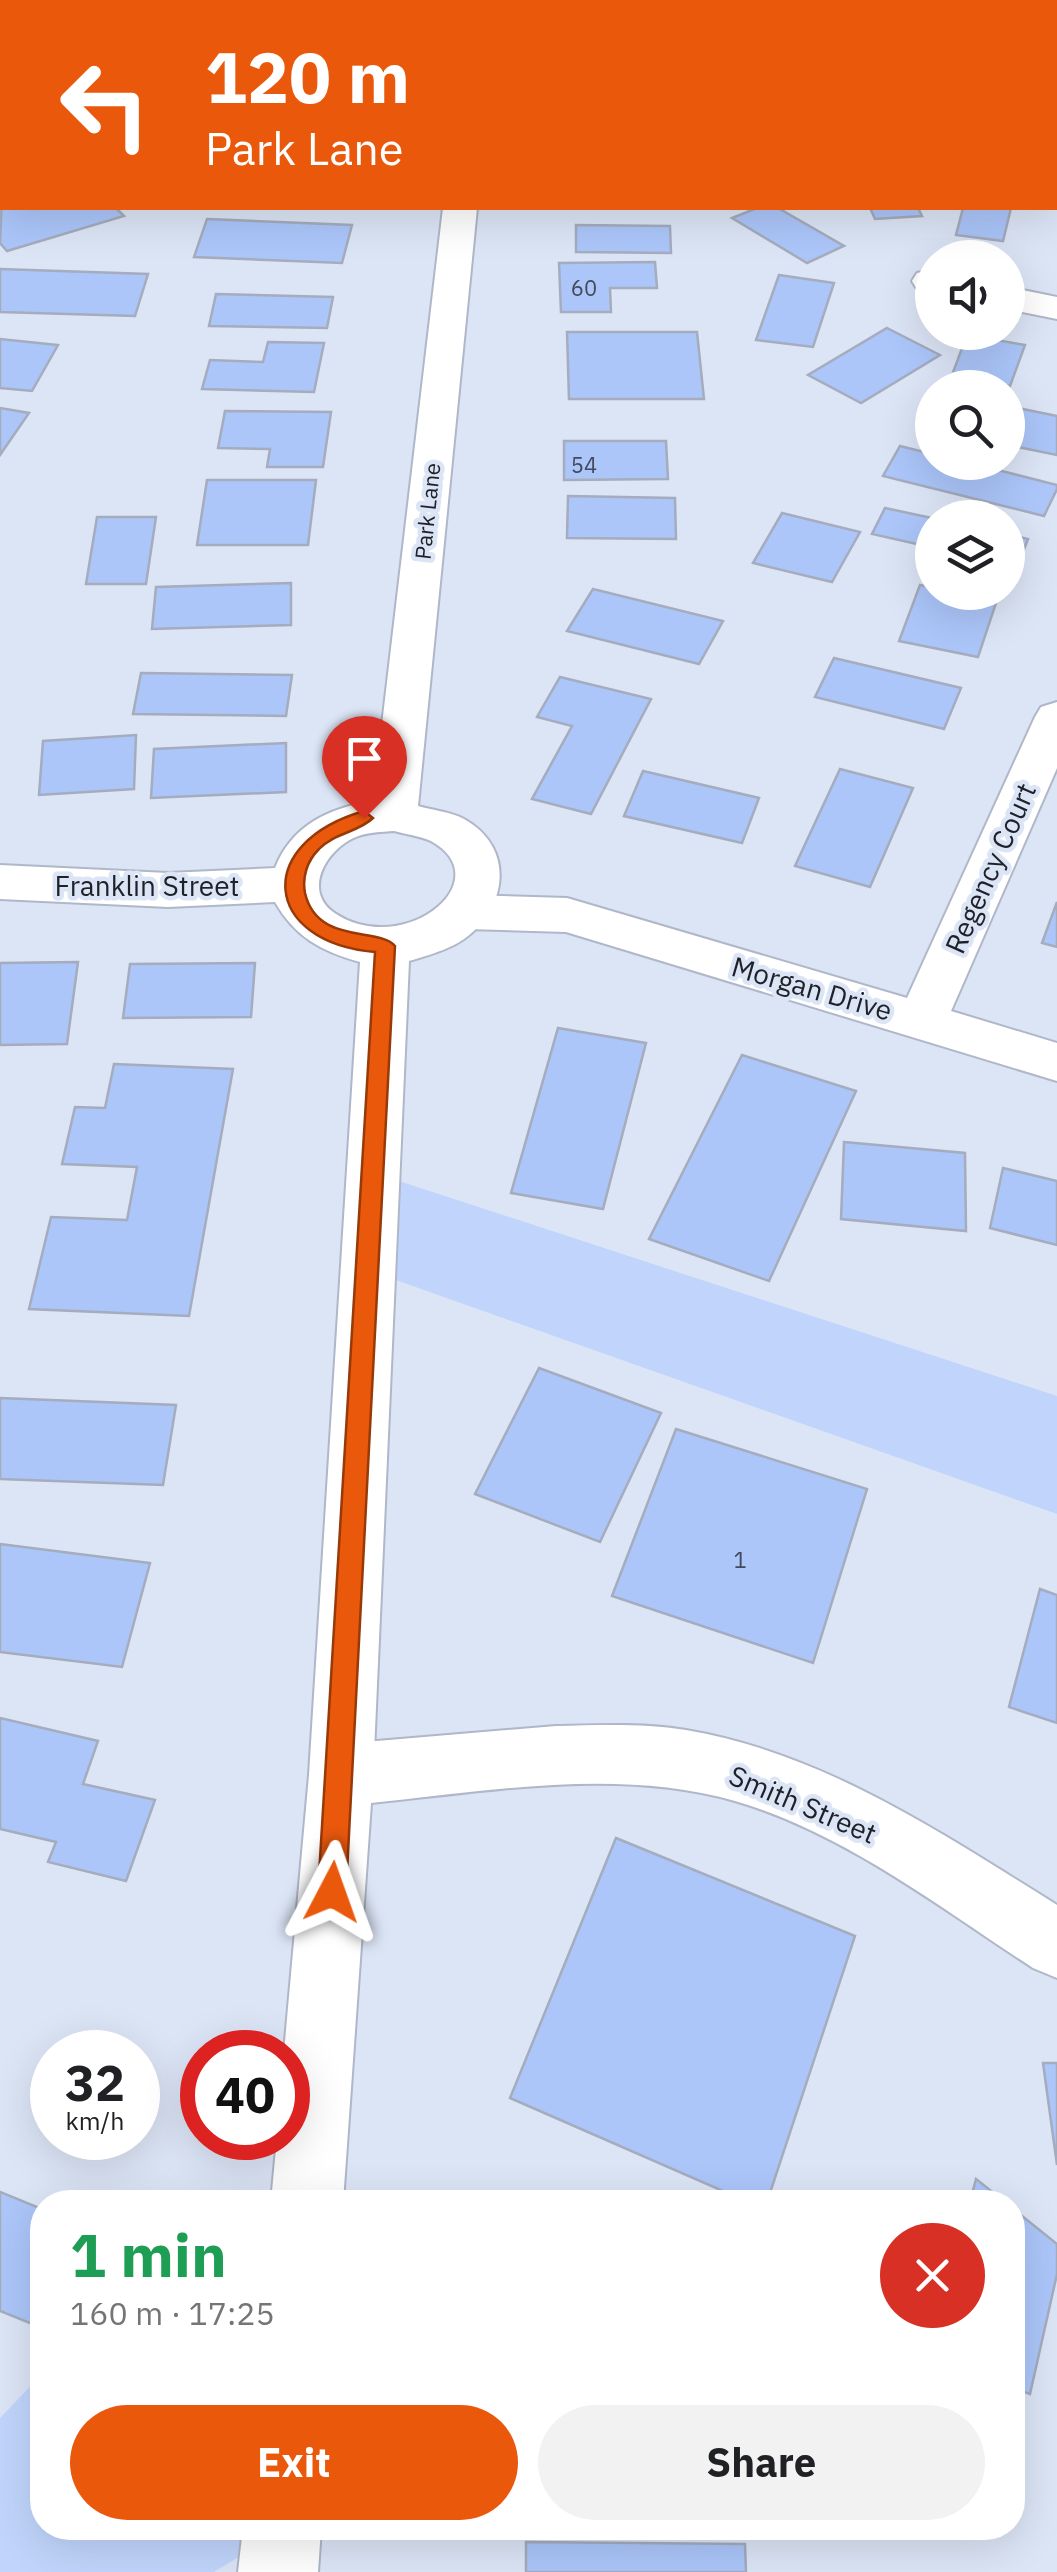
<!DOCTYPE html>
<meta charset="utf-8">
<style>
:root{--surface:#fff;--page:#f2f2f2;--text:#202124;--muted:#757577;--accent:#ea580c}
body{margin:0;font-family:"IBM Plex Sans",sans-serif;background:var(--page);color:var(--text);height:100vh;display:flex;flex-direction:column;font-size:38px;white-space:nowrap}
*{box-sizing:border-box;margin:0}
p{font-size:32px;color:var(--muted)}
.icon{flex:none;width:55px;height:55px;fill:none;stroke:currentColor;stroke-width:2;stroke-linecap:round;stroke-linejoin:round}
.map{position:relative;flex:1;overflow:hidden}
.drawer{position:absolute;left:30px;top:2190px;width:995px;height:350px;display:flex;flex-direction:column;background:var(--surface);border-radius:40px;box-shadow:0 10px 40px #0002}
.drawer>*{flex:none}
.top-card{position:absolute;left:0px;top:0px;width:1058px;height:210px;box-shadow:0 10px 40px #0002;background:#ea580c;color:#fff;overflow:hidden}
.controls{position:absolute;left:915px;top:240px;display:grid;gap:20px}
.controls a{display:grid;place-items:center;width:110px;height:110px;border-radius:50%;background:var(--surface);box-shadow:0 10px 40px #0002;font-size:50px}
.speed{position:absolute;left:30px;top:2030px;display:flex;gap:20px;font-size:50px;font-weight:700;text-align:center}
.speed>*{display:grid;place-content:center;width:130px;height:130px;border-radius:50%;background:var(--surface);box-shadow:0 10px 40px #0002;line-height:1}
.speed small{font-size:25px;font-weight:400}
.speed .limit{border:15px solid #d22;background:#fff;color:#111}
.pin{position:absolute;display:grid;place-items:center;width:85px;height:85px;color:#fff;margin:-102px -42px;border-radius:50% 50% 50% 0;rotate:-45deg;box-shadow:0 0 10px #0007}
.pin .icon{rotate:45deg}
.me{position:absolute;width:110px;margin:-55px;rotate:4deg;stroke-linejoin:round;filter:drop-shadow(0 0 8px #0008)}
.turn{display:flex;align-items:center;gap:35px;height:210px;padding:0 40px;font-size:45px}
.turn .icon{width:130px;height:130px;stroke-width:2.5}
.turn b{display:block;font-size:70px;line-height:85px}
.round{display:grid;place-items:center;flex:none;width:105px;height:105px;border-radius:52px;background:var(--page)}
.overview{display:flex;align-items:center;justify-content:space-between;height:170px;padding:0 40px}
h1{font-size:60px;font-weight:800;line-height:75px;color:#1e9e55}
.primary-button{display:flex;gap:20px;margin-top:auto;padding:20px 40px}
.primary-button a{flex:1;height:115px;border-radius:60px;background:var(--accent);color:#fff;font-size:40px;font-weight:800;line-height:115px;text-align:center}
.primary-button a+a{background:var(--page);color:var(--text)}
.map>svg:first-child{display:block}
.green{fill:#c1d5fc}
.building{fill:#acc6fa;stroke:#a4acbd;stroke-width:2.5}
.lines{fill:none;stroke-linecap:round;stroke-linejoin:round}
.minor-casing{stroke:#afb7c8;stroke-width:4}
.tertiary-casing{stroke:#afb7c8;stroke-width:4}
.minor{fill:#fff;fill-rule:evenodd}
.tertiary{fill:#fff;fill-rule:evenodd}
.route{fill:#ea580c;stroke:#983908;stroke-width:2.5}
.labels{text-anchor:middle;dominant-baseline:central;stroke-width:9;stroke-linejoin:round;paint-order:stroke}
.number-label{font-size:22px;fill:#424a5c}
.far-street-label{font-size:22px;fill:#1e2128;stroke:#dce5f6}
.street-label{font-size:28px;fill:#1e2128;stroke:#dce5f6}
</style>
<div class="map">
<svg width="1057" height="2572" viewBox="0 0 1057 2572">
<rect width="100%" height="100%" fill="#dce5f6"/>
<g class="green">
<polygon points="399,1181 1057,1396 1057,1514 393,1279"/>
<polygon points="42,2374 42,2528 286,2528 214,2572 0,2572 0,2418"/>
</g>
<g class="building">
<polygon points="2,197 2,208 116,208 124,216 7,251 0,243"/>
<polygon points="757,208 778,208 844,246 807,263 732,218"/>
<polygon points="870,208 918,208 922,216 875,219"/>
<polygon points="963,208 1011,208 1003,241 956,235"/>
<polygon points="207,219 352,225 342,263 194,257"/>
<polygon points="576,225 670,226 671,253 576,252"/>
<polygon points="655,262 657,288 610,288 611,312 561,312 559,263"/>
<polygon points="0,269 148,274 135,316 0,312"/>
<polygon points="779,275 834,283 813,347 756,340"/>
<polygon points="216,294 333,297 327,328 209,326"/>
<polygon points="887,328 940,355 861,403 808,375"/>
<polygon points="567,332 697,332 704,399 569,399"/>
<polygon points="967,335 1025,345 1010,386 952,375"/>
<polygon points="0,339 58,345 32,391 0,388"/>
<polygon points="268,342 324,343 314,392 202,389 210,360 263,362"/>
<polygon points="1008,406 1057,416 1057,455 1008,445"/>
<polygon points="0,408 29,413 0,455"/>
<polygon points="225,411 331,412 323,467 267,467 270,449 218,448"/>
<polygon points="564,441 666,441 668,479 564,480"/>
<polygon points="900,446 932,454 932,462 966,462 1057,485 1057,489 1044,516 883,476"/>
<polygon points="207,480 316,480 308,545 197,545"/>
<polygon points="568,496 675,498 676,539 567,538"/>
<polygon points="885,508 932,518 932,574 920,572 930,547 872,534"/>
<polygon points="782,513 860,532 832,582 753,563"/>
<polygon points="97,517 156,517 146,584 86,584"/>
<polygon points="1008,534 1028,539 1008,591"/>
<polygon points="291,583 291,625 152,629 156,587"/>
<polygon points="920,585 932,587 932,592 959,592 997,600 978,657 899,641"/>
<polygon points="593,589 723,621 699,664 567,631"/>
<polygon points="834,658 961,688 944,729 815,697"/>
<polygon points="141,673 292,675 286,716 133,714"/>
<polygon points="560,677 651,699 591,814 532,799 572,726 537,717"/>
<polygon points="136,735 134,789 39,795 43,741"/>
<polygon points="286,743 286,792 151,798 154,749"/>
<polygon points="840,769 913,788 870,887 795,866"/>
<polygon points="643,771 759,798 742,843 624,816"/>
<polygon points="1057,902 1057,947 1042,943"/>
<polygon points="78,962 67,1044 0,1045 0,963"/>
<polygon points="255,963 251,1017 123,1018 130,964"/>
<polygon points="558,1028 646,1043 603,1209 511,1193"/>
<polygon points="742,1055 856,1091 769,1281 649,1239"/>
<polygon points="114,1064 233,1069 189,1316 29,1309 51,1217 127,1220 137,1167 62,1164 75,1107 105,1108"/>
<polygon points="844,1142 965,1153 966,1231 841,1219"/>
<polygon points="1003,1168 1057,1181 1057,1245 990,1228"/>
<polygon points="539,1368 661,1413 600,1542 475,1494"/>
<polygon points="0,1398 176,1405 163,1485 0,1479"/>
<polygon points="676,1429 867,1489 813,1663 612,1596"/>
<polygon points="0,1544 150,1563 122,1667 0,1652"/>
<polygon points="1040,1589 1057,1595 1057,1723 1009,1707"/>
<polygon points="0,1718 98,1741 83,1784 155,1800 126,1881 48,1862 56,1842 0,1829"/>
<polygon points="616,1838 855,1936 767,2202 748,2202 510,2098"/>
<polygon points="1043,2063 1057,2063 1057,2165"/>
<polygon points="976,2179 1005,2202 970,2202"/>
<polygon points="0,2192 42,2209 42,2328 0,2311"/>
<polygon points="1012,2208 1057,2244 1057,2274 1030,2394 1012,2387"/>
<polygon points="526,2542 745,2544 746,2572 526,2572"/>
</g>
<g class="lines">
<g class="minor-casing">
<g id="minor">
<polygon points="3,0 34,0 2,3"/>
<polygon points="607,0 685,0 686,2 608,2"/>
<rect x="1055" y="56" width="2" height="20"/>
<polygon points="932,270 932,292 917,289 912,281 917,273"/>
<polygon points="1008,287 1057,297 1057,319 1008,309"/>
<polygon points="1057,702 1057,768 951,1011 1057,1043 1057,1081 566,932 467,929 450,924 443,912 450,900 467,895 567,898 907,998 1035,717 1041,707"/>
<path d="M556,1726C599,1725 643,1723 686,1730C824,1753 941,1833 1057,1905V1978L1033,1968C939,1907 844,1833 735,1801C609,1765 469,1795 341,1806L318,1797L309,1775L318,1753L341,1744Z"/>
</g>
</g>
<g class="tertiary-casing">
<g id="tertiary">
<rect x="465" y="0" width="30" height="2"/>
<path d="M443,208H477L418,806C432,810 451,812 464,819C520,850 505,918 454,945C440,952 423,957 409,961L373,1775L343,2202H271L277,2138H288V2052H284L309,1775L360,962C321,951 295,937 275,902L168,907L0,899V865L168,873L275,868C292,825 329,808 373,801ZM394,831C405,834 420,836 431,841C501,880 405,958 336,914C301,892 326,849 356,837C368,832 381,832 394,831Z"/>
<polygon points="243,2528 321,2528 318,2572 238,2572"/>
</g>
</g>
<use href="#minor" class="minor"/>
<use href="#tertiary" class="tertiary"/>
</g>
<path class="route" d="M364,811L373,818C359,832 334,833 319,849C307,861 302,877 305,893C317,945 379,927 395,946L346,1892L341,1901L332,1905L322,1901L318,1892L375,952C262,942 253,843 364,811Z"/>
<g class="labels">
<g class="number-label">
<text x="584" y="287">60</text>
<text x="584" y="464">54</text>
<text x="740" y="1559">1</text>
</g>
<g class="far-street-label">
<text transform="translate(427 511) rotate(-84)">Park Lane</text>
</g>
<g class="street-label">
<text transform="translate(990 868) rotate(-66)">Regency Court</text>
<text x="147" y="885">Franklin Street</text>
<text transform="translate(812 988) rotate(16)">Morgan Drive</text>
<text transform="translate(803 1804) rotate(23)">Smith Street</text>
</g>
</g>
</svg>
<div class="controls">
<a><svg class="icon" aria-label="sound" viewBox="0 0 24 24"><path d="M4 9h4l5-4v14l-5-4H4zM17 9q2 3 0 6"/></svg></a>
<a><svg class="icon" aria-label="search" viewBox="0 0 24 24"><circle cx="10" cy="10" r="6"/><path d="M15 15l6 6"/></svg></a>
<a><svg class="icon" aria-label="layers" viewBox="0 0 24 24"><path d="M12 4l9 5-9 5-9-5zM3 14l9 5 9-5"/></svg></a>
</div>
<div class="speed"><div>32<small>km/h</small></div><div class="limit">40</div></div>
<div class="pin" style="left:364px;top:818px;background:#d93025"><svg class="icon" aria-label="arrive" viewBox="0 0 24 24"><path d="M6 21V4h12l-3 4 3 4H6"/></svg></div>
<svg class="me" style="left:332px;top:1892px" viewBox="-20 -20 40 40"><path d="M0-17L14 15 0 8-14 15z" fill="#ea580c" stroke="#fff" stroke-width="4"/></svg>
<div class="top-card">
<div class="turn"><svg class="icon" aria-label="left" viewBox="0 0 24 24"><path d="M17 20v-9H6M10 6l-5 5 5 5"/></svg><div><b>120 m</b>Park Lane</div></div>
</div>
<section class="drawer">
<div class="overview"><div><h1>1 min</h1><p>160 m · 17:25</p></div><a class="round" style="background:#d93025;color:#fff"><svg class="icon" aria-label="close" viewBox="0 0 24 24"><path d="M6 6l12 12M18 6L6 18"/></svg></a></div>
<div class="primary-button"><a>Exit</a><a>Share</a></div>
</section>
</div>
